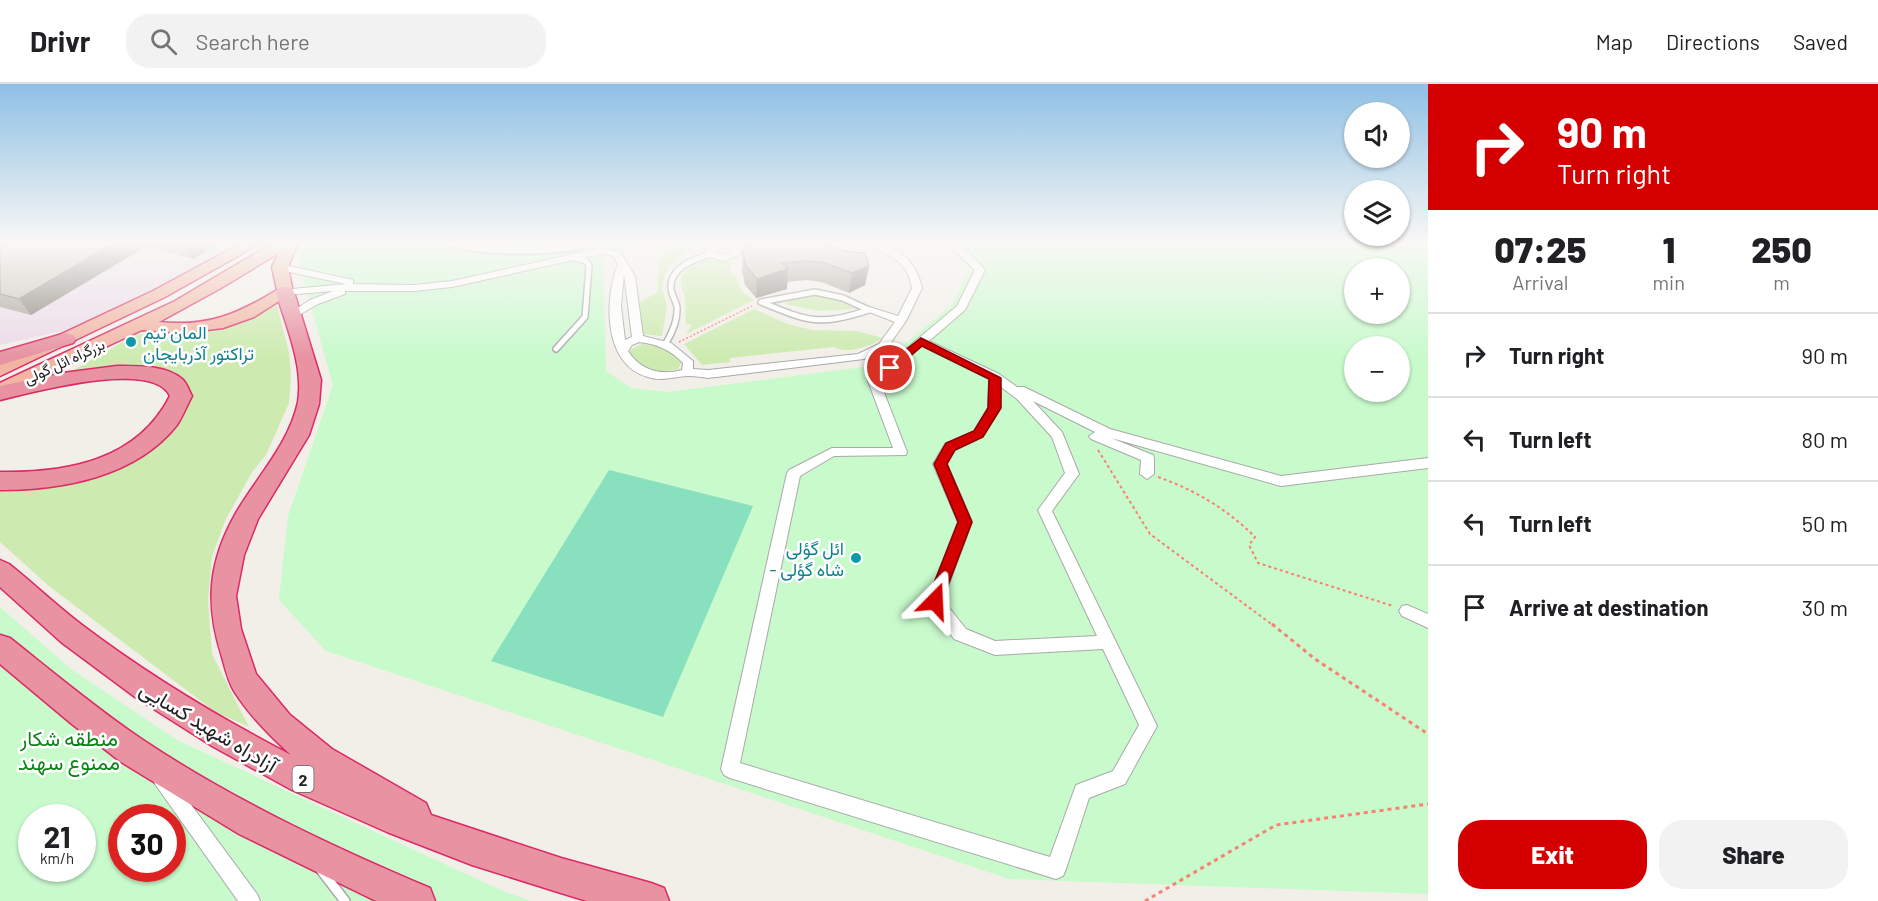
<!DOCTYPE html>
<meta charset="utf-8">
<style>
:root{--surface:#fff;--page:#f2f2f2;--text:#202124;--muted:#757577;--line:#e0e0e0;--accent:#d40000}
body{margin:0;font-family:Barlow,Vazirmatn,sans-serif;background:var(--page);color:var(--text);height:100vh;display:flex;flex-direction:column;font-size:22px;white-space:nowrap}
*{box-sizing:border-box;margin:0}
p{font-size:20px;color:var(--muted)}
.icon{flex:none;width:33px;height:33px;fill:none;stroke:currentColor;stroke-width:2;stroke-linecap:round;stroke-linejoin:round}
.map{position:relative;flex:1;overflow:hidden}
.drawer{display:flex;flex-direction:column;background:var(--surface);width:450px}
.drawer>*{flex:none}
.top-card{background:#d40000;color:#fff;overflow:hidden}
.controls{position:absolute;left:1344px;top:18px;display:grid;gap:12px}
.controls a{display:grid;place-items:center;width:66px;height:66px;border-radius:50%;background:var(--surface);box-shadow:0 2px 4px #0004;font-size:30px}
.speed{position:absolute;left:18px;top:720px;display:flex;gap:12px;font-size:30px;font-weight:700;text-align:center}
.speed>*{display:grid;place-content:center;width:78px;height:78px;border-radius:50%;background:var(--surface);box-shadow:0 2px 4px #0004;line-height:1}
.speed small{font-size:15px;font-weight:400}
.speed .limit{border:9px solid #d22;background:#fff;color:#111}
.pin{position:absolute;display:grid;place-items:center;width:51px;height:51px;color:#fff;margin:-26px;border:3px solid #fff;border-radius:50%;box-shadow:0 2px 6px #0007}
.me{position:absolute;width:66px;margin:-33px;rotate:21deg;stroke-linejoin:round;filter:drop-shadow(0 0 4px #0008)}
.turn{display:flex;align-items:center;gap:21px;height:126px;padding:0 30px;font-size:27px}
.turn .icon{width:78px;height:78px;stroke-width:2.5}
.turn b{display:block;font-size:42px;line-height:51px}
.eta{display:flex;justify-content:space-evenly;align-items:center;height:102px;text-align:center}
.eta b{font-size:36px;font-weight:800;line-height:42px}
.action{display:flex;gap:12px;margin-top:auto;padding:12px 30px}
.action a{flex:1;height:69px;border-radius:24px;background:var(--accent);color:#fff;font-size:24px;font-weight:800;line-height:69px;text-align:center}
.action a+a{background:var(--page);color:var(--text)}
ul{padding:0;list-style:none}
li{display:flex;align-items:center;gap:18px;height:84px;padding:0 30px;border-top:2px solid var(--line)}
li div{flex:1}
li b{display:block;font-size:22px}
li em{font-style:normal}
header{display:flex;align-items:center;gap:36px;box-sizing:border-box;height:84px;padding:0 30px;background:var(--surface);border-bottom:2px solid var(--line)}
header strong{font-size:28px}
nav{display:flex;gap:33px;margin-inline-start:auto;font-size:21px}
.search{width:420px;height:54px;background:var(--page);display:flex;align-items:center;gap:15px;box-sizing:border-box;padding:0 21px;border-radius:24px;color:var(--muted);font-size:22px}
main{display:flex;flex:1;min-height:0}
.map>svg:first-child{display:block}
.industrial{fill:#ebdbe8}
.grass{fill:#cdebb0}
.park{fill:#c8facc;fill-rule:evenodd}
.pitch{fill:#88e0be}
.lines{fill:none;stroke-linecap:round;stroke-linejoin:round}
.service-far1-casing{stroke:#a9a9a9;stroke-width:8}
.service-casing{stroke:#a9a9a9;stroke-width:12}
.minor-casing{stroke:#a9a9a9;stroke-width:2}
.tertiary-casing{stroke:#a9a9a9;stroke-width:4}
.trunk-casing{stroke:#dc2a67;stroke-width:3}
.motorway-casing{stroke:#dc2a67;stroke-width:3}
.path-far2{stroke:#fa8072;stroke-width:1.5;stroke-dasharray:2 2;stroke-linecap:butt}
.path-far1{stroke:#fa8072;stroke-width:2;stroke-dasharray:3 3;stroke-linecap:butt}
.path{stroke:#fa8072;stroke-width:3;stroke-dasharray:4 4;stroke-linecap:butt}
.service-far1{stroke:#fff;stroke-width:5}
.service{stroke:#fff;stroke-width:9}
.minor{fill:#fff;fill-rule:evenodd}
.tertiary{fill:#fff;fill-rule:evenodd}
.trunk{fill:#f2b4a3;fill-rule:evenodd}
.motorway{fill:#e892a2;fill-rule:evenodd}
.wall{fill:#aba49e}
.shaded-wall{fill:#8b8681}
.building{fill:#c7bfb8;stroke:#8b8681;stroke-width:1.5}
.route{fill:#d40000;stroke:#8a0000;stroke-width:1.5}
.culture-dot{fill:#0f9aa8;stroke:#fff;stroke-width:2}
.labels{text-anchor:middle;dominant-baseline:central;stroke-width:5;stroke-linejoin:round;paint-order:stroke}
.far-street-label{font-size:15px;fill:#222;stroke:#fff}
.shield{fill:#fff;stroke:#646464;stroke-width:1.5}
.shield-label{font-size:16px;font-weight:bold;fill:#222}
.culture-label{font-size:18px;fill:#0d838f;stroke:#fff;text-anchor:start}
.near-street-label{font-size:21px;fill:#222;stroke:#fff}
.near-park-label{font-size:21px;fill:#0c8416;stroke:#fff}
</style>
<header>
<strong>Drivr</strong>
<div class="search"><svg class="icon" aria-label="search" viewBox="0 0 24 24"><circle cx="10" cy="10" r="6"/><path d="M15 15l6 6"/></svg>Search here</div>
<nav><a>Map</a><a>Directions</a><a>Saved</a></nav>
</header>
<main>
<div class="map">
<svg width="1428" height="817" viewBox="0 0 1428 817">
<rect width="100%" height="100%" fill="#f2efe9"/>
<polygon class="industrial" points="0,159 239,159 222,171 75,244 0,261"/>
<g class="grass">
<polygon points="684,159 699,159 673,179 665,190 662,204 667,222 662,252 642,250 640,218 658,208 659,175 676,162"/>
<path d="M710,175L730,179V189H734L742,207L754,216L686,250L692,241L686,240C685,232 686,223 685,215C684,209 680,203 681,197C684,183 698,176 710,175Z"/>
<polygon points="809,211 836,213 854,225 818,227 785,220 796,213"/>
<polygon points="276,218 289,268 291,293 289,319 266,371 252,388 225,437 212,473 208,516 212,570 249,643 214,627 50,503 0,458 0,403 70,400 123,378 163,353 185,327 189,306 173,289 155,285 63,292 137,250 176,251 214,247 255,233"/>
<path d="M754,225L788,240L812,246L857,247L883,254C869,262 850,271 834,263L730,274V278L702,281L684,260Z"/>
<path d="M642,260C657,262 674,264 681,280L678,285C655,290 647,288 630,272V266Z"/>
</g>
<g class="park">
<path d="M304,159H639L603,175L606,287L631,304L667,308L879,281L953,220L970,186L949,162L940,159H1428V810L1009,795L326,567L279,516L288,432L333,301L298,176ZM1354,184H1400V230H1354ZM1354,262H1400V308H1354Z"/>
<path d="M0,523L71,585L177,656L505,808L531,817H0ZM32,734H82V784H32ZM122,734H172V784H122Z"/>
</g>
<polygon class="pitch" points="609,386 753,422 663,633 491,577"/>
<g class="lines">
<g class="service-far1-casing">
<g id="service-far1">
<polyline points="1389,159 1420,159"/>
<path d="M815,208L843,214L869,226C819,242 809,238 761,218Z"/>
<path d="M666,259C672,249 678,235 677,223C676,217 672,212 671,205C669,184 694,175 710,170"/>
<polyline points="556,265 585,233 589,182 586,177 572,173"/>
</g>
</g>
<g class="service-casing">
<polyline id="service" points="321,786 345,817"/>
</g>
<g class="minor-casing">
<g id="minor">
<path d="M714,159L738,161L741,170L724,177L707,172L705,166ZM721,163L730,165L731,168L724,171L715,168Z"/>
<path d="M869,159C897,159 916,177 922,204L906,237L887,264L864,275L708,294C702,293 695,292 689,292C675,292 663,298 648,293C603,281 604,215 618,180L613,172L601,170L452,203L414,207H345V210L318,220L292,235L287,232L288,230L310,216L333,207L285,211L281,210V206L346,200L280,186L275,183L280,180L349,195L353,196V200L414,201L452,197L601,164L620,168L635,192L643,252L671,259L693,277V285L708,286L858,270L879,260L895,238L864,226L869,223L898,232L912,204C906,173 891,176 869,159ZM624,190L632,253L625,256L621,222ZM639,258C657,260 671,266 683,279L682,286C660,292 640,286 628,267L632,261Z"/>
<path d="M946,159H960L985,186L965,226L929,257L999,290L1017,303H1024L1110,345L1281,392L1428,374V384L1281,402L1111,354L1153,371L1154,374V390L1147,395L1140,390L1141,376L1091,355L1089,352L1095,348L1033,317L1062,348L1079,390L1052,427L1157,642L1125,700L1089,714L1066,785L1063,792L1056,795L730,694L724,691L721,685L787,389L789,386L832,364H893L868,297L957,222L975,186ZM922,262L989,295L988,324L974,347L945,360L933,380L958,438L927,517L930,521L954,555L995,571L1103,565L1139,641L1113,687L1076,701L1050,773L740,679L800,392L834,372L906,371L907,368L880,298ZM1001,303L1017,315L1052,353L1065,389L1038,426L1097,552L995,557L966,545L943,516L972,438L947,380L955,366L982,353L1000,324Z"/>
<polygon points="1407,521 1428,530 1428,544 1402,532 1399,527 1402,522"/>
<polygon points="161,685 167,688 257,810 260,817 238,817 155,700 152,694 155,688"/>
</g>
</g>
<g class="tertiary-casing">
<path id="tertiary" d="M445,159L520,163L595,159C576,173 464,173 445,159Z"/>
</g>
<g class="trunk-casing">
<g id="trunk">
<polygon points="242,159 261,159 165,213 0,292 0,279 153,207"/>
<path d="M273,159H298L288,183L293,208L254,233L223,244L184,249L142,246L0,312V299L175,217ZM279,169L272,183L277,206C236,231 207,243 159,238L221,204Z"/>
</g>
</g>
<g class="motorway-casing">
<g id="motorway">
<path d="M285,203L291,204L294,208L321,296L319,320L309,351L258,435L244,471L236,512L241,545L256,590L290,631L332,665L426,719L431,731L561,774L651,799L664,804L669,817H587L561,809L472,781L387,748L292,706L212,662L135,613L61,558L0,503V476L9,480C34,500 57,522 82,541C148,591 218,633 291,671C270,652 249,631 234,607C228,597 225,584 222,573C205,520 208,478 236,429C257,393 289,360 298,318C304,282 286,242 276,208L279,204Z"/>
<polygon points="66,249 73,251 76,255 73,259 0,281 0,268"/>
<path d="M117,282C137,282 166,281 182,295C187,299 189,307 192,312C187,321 183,332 177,341C136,393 62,406 0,406V388C67,389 137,377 170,312C153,275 33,308 0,316V302L63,289Z"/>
<path d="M0,551L10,554C54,589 97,625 143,656C233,716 331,762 430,804L435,817H376L239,750L121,678L73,641L0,580Z"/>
</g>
</g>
<polyline class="path-far2" points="679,258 752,222"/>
<g class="path-far1">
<polyline points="1098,366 1150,450 1274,542"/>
<path d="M1158,393C1195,406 1227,425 1255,453L1249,461L1258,479L1393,522"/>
</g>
<g class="path">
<polyline points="1272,540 1315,575 1428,650"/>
<polyline points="1145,817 1276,741 1428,720"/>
</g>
<use href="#service-far1" class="service-far1"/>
<use href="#service" class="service"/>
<use href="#minor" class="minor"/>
<use href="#tertiary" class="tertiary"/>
<use href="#trunk" class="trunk"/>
<use href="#motorway" class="motorway"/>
</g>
<g class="wall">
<polygon points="0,159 219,159 193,175 147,162 31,231 0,223"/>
<polygon points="827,161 869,182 865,201 849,209 821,198 806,196 787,198 787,205 756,214 745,201 742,187 743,168"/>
</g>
<g class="shaded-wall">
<polygon points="114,159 145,159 147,162 31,231 19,215"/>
<polygon points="184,159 219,159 193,175"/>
<polygon points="869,182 865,201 849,209 852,189"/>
<polygon points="788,185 787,205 756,214 757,195"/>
</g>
<g class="building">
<polygon points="0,159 114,159 19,215 0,210"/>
<polygon points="746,159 826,159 827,161 849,168 865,169 869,182 852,189 824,179 808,177 782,179 788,185 757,195 746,182 743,168"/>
</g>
<linearGradient id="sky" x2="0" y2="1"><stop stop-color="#8fc0e4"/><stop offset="0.58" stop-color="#f9f8f5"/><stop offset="1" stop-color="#f9f8f5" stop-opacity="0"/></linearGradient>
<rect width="1428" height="274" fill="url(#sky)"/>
<polygon class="route" points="921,254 1001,294 1001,324 983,353 955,366 947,380 972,438 942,517 940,521 935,523 929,521 927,517 958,438 934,380 946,359 974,347 988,324 989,295 922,262 894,286 886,286 886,281"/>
<g class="culture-dot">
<circle cx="131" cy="258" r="6"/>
<circle cx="856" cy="474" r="6"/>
</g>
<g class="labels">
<g class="far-street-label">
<text transform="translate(64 277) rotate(-25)">بزرگراه ائل گولی</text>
</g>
<rect class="shield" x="292.5" y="682" width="21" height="26" rx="4.5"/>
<g class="shield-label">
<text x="303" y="695">2</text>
</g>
<g class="culture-label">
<text x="143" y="248">المان تیم<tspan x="143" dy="21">تراکتور آذربایجان</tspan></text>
<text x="844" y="464" text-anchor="end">ائل گؤلی<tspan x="844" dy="21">- شاه گؤلی</tspan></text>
</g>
<g class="near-street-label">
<text transform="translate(209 642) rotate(31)">آزادراه شهید کسایی</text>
</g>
<g class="near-park-label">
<text x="69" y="653">منطقه شکار<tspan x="69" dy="24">ممنوع سهند</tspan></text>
</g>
</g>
</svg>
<div class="controls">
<a><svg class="icon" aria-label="sound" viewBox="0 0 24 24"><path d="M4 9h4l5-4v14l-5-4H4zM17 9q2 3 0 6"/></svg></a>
<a><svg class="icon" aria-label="layers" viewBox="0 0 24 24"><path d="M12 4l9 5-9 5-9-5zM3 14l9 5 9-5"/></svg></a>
<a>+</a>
<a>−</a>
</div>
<div class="speed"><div>21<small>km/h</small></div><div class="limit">30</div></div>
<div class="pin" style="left:890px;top:284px;background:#d93025"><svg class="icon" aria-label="arrive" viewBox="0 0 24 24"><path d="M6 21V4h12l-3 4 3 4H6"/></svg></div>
<svg class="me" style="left:935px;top:517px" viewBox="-20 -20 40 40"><path d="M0-17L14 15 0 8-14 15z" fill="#d40000" stroke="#fff" stroke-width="4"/></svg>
</div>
<section class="drawer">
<div class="top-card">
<div class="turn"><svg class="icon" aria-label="right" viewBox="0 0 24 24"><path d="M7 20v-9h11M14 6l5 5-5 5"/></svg><div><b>90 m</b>Turn right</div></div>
</div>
<div class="eta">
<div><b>07:25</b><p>Arrival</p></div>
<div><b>1</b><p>min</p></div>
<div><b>250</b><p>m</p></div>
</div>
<ul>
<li><svg class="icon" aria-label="right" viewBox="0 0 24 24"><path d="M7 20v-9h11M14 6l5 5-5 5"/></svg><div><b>Turn right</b></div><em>90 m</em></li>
<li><svg class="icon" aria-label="left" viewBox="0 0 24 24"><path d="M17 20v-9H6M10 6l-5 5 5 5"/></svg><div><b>Turn left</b></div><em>80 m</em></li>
<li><svg class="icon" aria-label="left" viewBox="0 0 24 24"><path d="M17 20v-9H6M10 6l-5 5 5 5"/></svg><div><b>Turn left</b></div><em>50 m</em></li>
<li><svg class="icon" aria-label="arrive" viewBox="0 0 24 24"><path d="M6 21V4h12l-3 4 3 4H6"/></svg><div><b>Arrive at destination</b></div><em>30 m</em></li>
</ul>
<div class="action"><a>Exit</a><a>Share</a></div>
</section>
</main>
